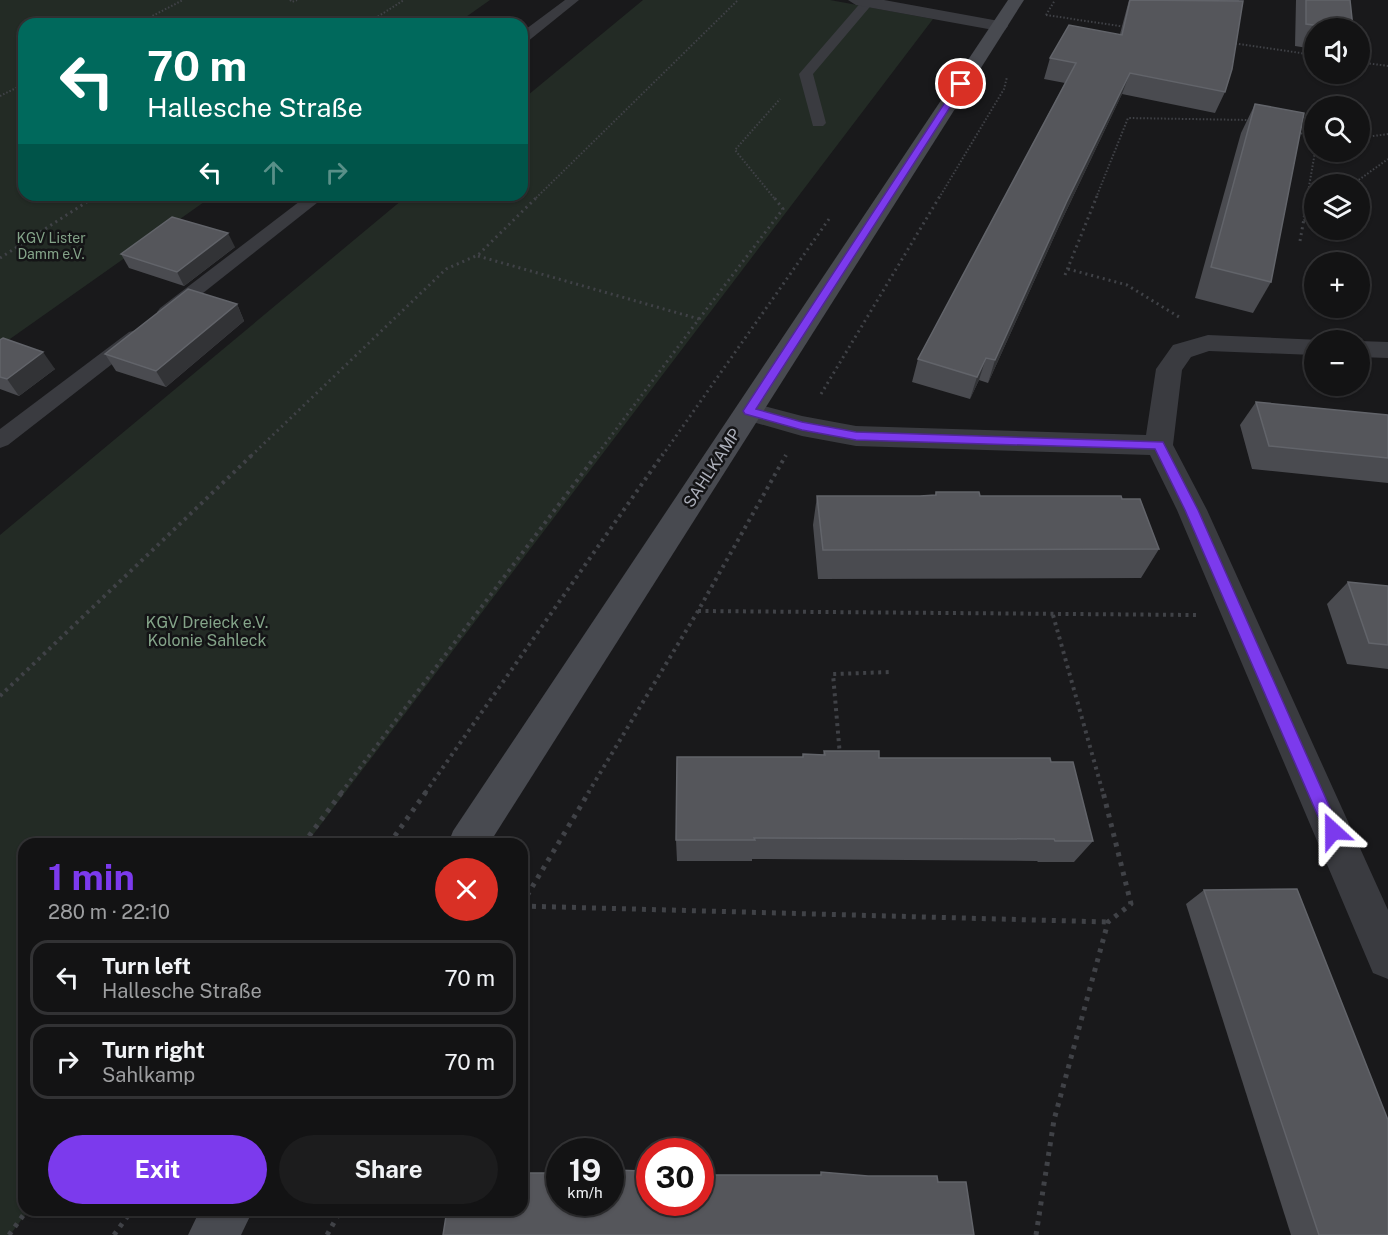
<!DOCTYPE html>
<meta charset="utf-8">
<style>
:root{--surface:#131314;--page:#1c1c1d;--text:#f1f3f6;--muted:#9d9ea0;--line:#323234;--accent:#7c3aed}
body{margin:0;font-family:"Public Sans",sans-serif;background:var(--page);color:var(--text);height:100vh;display:flex;flex-direction:column;font-size:22px;white-space:nowrap}
*{box-sizing:border-box;margin:0}
p{font-size:20px;color:var(--muted)}
.icon{flex:none;width:33px;height:33px;fill:none;stroke:currentColor;stroke-width:2;stroke-linecap:round;stroke-linejoin:round}
.map{position:relative;flex:1;overflow:hidden}
.sheet{position:absolute;left:18px;top:838px;width:510px;height:378px;display:flex;flex-direction:column;background:var(--surface);border-radius:18px;box-shadow:0 2px 4px #0004,0 0 0 2px var(--line)}
.sheet>*{flex:none}
.banner{position:absolute;left:18px;top:18px;width:510px;height:183px;border-radius:18px;box-shadow:0 2px 4px #0004,0 0 0 2px var(--line);background:#00695c;color:#fff;overflow:hidden}
.buttons{position:absolute;left:1304px;top:18px;display:grid;gap:12px}
.buttons a{display:grid;place-items:center;width:66px;height:66px;border-radius:50%;background:var(--surface);box-shadow:0 2px 4px #0004,0 0 0 2px var(--line);font-size:30px}
.speed{position:absolute;left:546px;top:1138px;display:flex;gap:12px;font-size:30px;font-weight:700;text-align:center}
.speed>*{display:grid;place-content:center;width:78px;height:78px;border-radius:50%;background:var(--surface);box-shadow:0 2px 4px #0004,0 0 0 2px var(--line);line-height:1}
.speed small{font-size:15px;font-weight:400}
.speed .limit{border:9px solid #d22;background:#fff;color:#111}
.pin{position:absolute;display:grid;place-items:center;width:51px;height:51px;color:#fff;margin:-26px;border:3px solid #fff;border-radius:50%;box-shadow:0 2px 6px #0007}
.me{position:absolute;width:66px;margin:-33px;rotate:336deg;stroke-linejoin:round;filter:drop-shadow(0 0 4px #0008)}
.turn{display:flex;align-items:center;gap:21px;height:126px;padding:0 30px;font-size:27px}
.turn .icon{width:78px;height:78px;stroke-width:2.5}
.turn b{display:block;font-size:42px;line-height:51px}
.lanes{display:flex;align-items:center;height:57px;padding:0 30px;background:#0003;justify-content:center;gap:30px;direction:ltr}
.lanes .off{opacity:.35}
.round{display:grid;place-items:center;flex:none;width:63px;height:63px;border-radius:32px;background:var(--page)}
.head{display:flex;align-items:center;justify-content:space-between;height:102px;padding:0 30px}
h1{font-size:36px;font-weight:700;line-height:45px;color:var(--accent)}
.primary-button{display:flex;gap:12px;margin-top:auto;padding:12px 30px}
.primary-button a{flex:1;height:69px;border-radius:36px;background:var(--accent);color:#fff;font-size:24px;font-weight:700;line-height:69px;text-align:center}
.primary-button a+a{background:var(--page);color:var(--text)}
ul{padding:0;list-style:none}
li{display:flex;align-items:center;gap:18px;height:75px;margin:0 12px 9px;padding:0 18px;border:3px solid var(--line);border-radius:18px}
li div{flex:1}
li b{display:block;font-size:22px}
li em{font-style:normal}
.map>svg:first-child{display:block}
.green{fill:#232b25}
.lines{fill:none;stroke-linecap:round;stroke-linejoin:round}
.path-far3{stroke:#404247;stroke-width:2;stroke-dasharray:1.5 2;stroke-linecap:butt}
.path-far2{stroke:#404247;stroke-width:3;stroke-dasharray:2 4;stroke-linecap:butt}
.path-far1{stroke:#404247;stroke-width:4;stroke-dasharray:3 4.5;stroke-linecap:butt}
.path{stroke:#404247;stroke-width:5;stroke-dasharray:4 6;stroke-linecap:butt}
.lane{fill:#3a3b40;fill-rule:evenodd}
.street{fill:#3a3b40;fill-rule:evenodd}
.secondary{fill:#484a50;fill-rule:evenodd}
.wall{fill:#4a4b50}
.shaded-wall{fill:#323336}
.building{fill:#55565b;stroke:#62646a;stroke-width:1.5}
.route{fill:#7c3aed;stroke:#51269a;stroke-width:1.5}
.labels{text-anchor:middle;dominant-baseline:central;stroke-width:5;stroke-linejoin:round;paint-order:stroke}
.far-park-label{font-size:14px;fill:#84a489;stroke:#141416}
.street-label{font-size:16px;fill:#acafba;stroke:#141416}
.park-label{font-size:16px;fill:#84a489;stroke:#141416}
</style>
<div class="map">
<svg width="1388" height="1235" viewBox="0 0 1388 1235">
<rect width="100%" height="100%" fill="#19191b"/>
<g class="green">
<polygon points="0,0 490,0 456,24 24,24 24,195 214,195 0,346"/>
<polygon points="643,0 830,0 933,19 306,844 24,844 24,1210 28,1211 10,1235 0,1235 0,535 408,195 522,195 522,100"/>
</g>
<g class="lines">
<g class="path-far3">
<polyline points="290,0 292,2 297,0"/>
<polyline points="1046,15 1055,0"/>
<polyline points="1046,15 1126,27"/>
<polyline points="137,24 183,0"/>
<polyline points="366,24 404,0"/>
<polyline points="1232,43 1314,55"/>
<polyline points="1359,62 1388,66"/>
<polyline points="0,96 24,84"/>
<polyline points="1298,131 1314,142"/>
<polyline points="1359,138 1388,134"/>
<polyline points="1353,184 1388,159"/>
<polyline points="94,198 98,195"/>
<polyline points="536,198 738,0"/>
<polyline points="774,198 735,150 780,99"/>
<polyline points="939,198 1004,89 1007,77"/>
<polyline points="1096,198 1128,118 1249,120"/>
<polyline points="1307,198 1315,152"/>
</g>
<g class="path-far2">
<polyline points="1304,221 1314,213"/>
<polyline points="1300,241 1308,196"/>
<polyline points="478,256 699,319 596,456"/>
<polyline points="0,258 96,196"/>
<polyline points="1068,269 1127,285 1179,317"/>
<polyline points="1065,275 1097,196"/>
<polyline points="699,319 783,209 773,196"/>
<polyline points="821,394 940,196"/>
<polyline points="251,456 446,269 478,255 538,196"/>
<polyline points="662,456 829,219"/>
</g>
<g class="path-far1">
<polyline points="698,611 1196,615"/>
<polyline points="1053,615 1103,793"/>
<polyline points="0,696 253,454"/>
<polyline points="840,756 833,674 892,672"/>
<polyline points="341,793 597,454"/>
<polyline points="425,793 663,454"/>
<polyline points="588,793 698,611 786,455"/>
</g>
<g class="path">
<polyline points="303,844 342,792"/>
<polyline points="389,844 426,792"/>
<polyline points="522,904 589,792"/>
<polyline points="522,906 1108,922"/>
<polyline points="9,1235 27,1210"/>
<polyline points="114,1235 132,1210"/>
<polyline points="327,1235 341,1210"/>
<polyline points="1036,1235 1054,1120 1108,922 1131,904 1103,792"/>
</g>
<g class="lane">
<polygon points="565,0 579,0 527,42 522,43 522,32"/>
<polygon points="863,0 874,2 813,74 826,123 823,126 813,126 799,74"/>
<polygon points="308,195 327,195 174,316 160,316 157,312 160,308"/>
<polygon points="136,330 143,332 146,336 143,340 8,445 0,448 0,429 129,332"/>
</g>
<g class="street">
<polygon points="848,0 884,0 999,21 1005,22 1008,26 1005,30 999,31 856,5"/>
<polygon points="1208,335 1321,340 1314,340 1314,355 1209,351 1191,357 1182,370 1173,445 1207,510 1388,910 1388,979 1373,973 1177,510 1150,455 856,446 802,436 739,418 735,411 739,404 749,402 802,416 856,426 1146,435 1156,369 1173,345"/>
<polygon points="1359,341 1388,342 1388,358 1359,357"/>
</g>
<g class="secondary">
<polygon points="1008,0 1024,0 489,844 448,844 453,831"/>
<polygon points="200,1210 253,1210 241,1235 188,1235"/>
</g>
</g>
<g class="wall">
<polygon points="1129,0 1239,0 1225,92 1215,113 1122,94 1060,224 988,383 979,380 970,399 912,382 918,359 1065,83 1044,79 1050,58 1120,34"/>
<polygon points="1296,0 1350,0 1353,28 1314,28 1314,49 1295,46"/>
<polygon points="1255,104 1271,282 1253,313 1195,298 1241,133"/>
<polygon points="235,247 184,286 129,268 121,254"/>
<polygon points="237,304 244,321 166,387 116,371 105,354"/>
<polygon points="0,340 55,369 19,396 0,389"/>
<polygon points="1256,402 1388,415 1388,483 1252,469 1240,425"/>
<polygon points="936,492 980,496 1159,549 1141,578 818,579 813,525 817,496 920,496 935,495"/>
<polygon points="1348,582 1388,586 1388,669 1347,664 1327,604"/>
<polygon points="824,751 879,758 1051,762 1093,841 1074,862 1038,862 1037,861 752,859 752,861 677,861 676,840 802,757 823,755"/>
<polygon points="1204,890 1388,1235 1291,1235 1186,904"/>
</g>
<g class="shaded-wall">
<polygon points="1130,73 1122,94 1060,224 988,383 995,360 1067,201"/>
<polygon points="228,233 235,247 184,286 177,272"/>
<polygon points="237,304 244,321 166,387 156,371"/>
<polygon points="43,352 55,369 19,396 7,379"/>
<polygon points="986,358 979,380 970,399 977,377"/>
</g>
<g class="building">
<polygon points="1130,0 1243,1 1232,69 1225,92 1130,73 1067,201 995,360 986,358 977,377 918,359 1076,63 1050,58 1069,25 1122,35"/>
<polygon points="1306,0 1350,0 1353,28 1336,28 1306,24"/>
<polygon points="1255,104 1304,113 1271,282 1211,267"/>
<polygon points="172,217 228,233 177,272 121,254"/>
<polygon points="188,289 237,304 156,371 105,354"/>
<polygon points="3,338 43,352 7,379 0,377 0,340"/>
<polygon points="1256,402 1388,415 1388,458 1269,446"/>
<polygon points="936,492 979,492 980,496 1121,496 1122,499 1140,499 1159,549 823,550 817,496 920,496 936,495"/>
<polygon points="1348,582 1388,586 1388,645 1369,643"/>
<polygon points="824,751 879,751 879,758 1050,758 1051,762 1073,762 1093,841 1055,841 1054,839 754,838 755,840 676,840 677,757 803,757 803,754 825,755"/>
<polygon points="1297,889 1388,1120 1388,1235 1319,1235 1204,890"/>
<polygon points="642,1165 650,1165 650,1203 700,1203 700,1165 712,1165 712,1175 821,1175 821,1172 868,1176 937,1176 938,1182 966,1182 974,1235 443,1235 447,1210 522,1210 522,1173 560,1173 560,1203 610,1203 610,1174 614,1174 614,1170 643,1171"/>
</g>
<polygon class="route" points="961,82 965,84 756,409 802,422 856,432 1163,442 1198,510 1338,826 1341,831 1338,837 1333,839 1327,837 1185,510 1155,449 856,440 802,430 745,414 743,411 957,84"/>
<g class="labels">
<g class="far-park-label">
<text x="51" y="238">KGV Lister<tspan x="51" dy="16">Damm e.V.</tspan></text>
</g>
<g class="street-label">
<text transform="translate(712 468) rotate(-57)">SAHLKAMP</text>
</g>
<g class="park-label">
<text x="207" y="622">KGV Dreieck e.V.<tspan x="207" dy="18">Kolonie Sahleck</tspan></text>
</g>
</g>
</svg>
<div class="buttons">
<a><svg class="icon" aria-label="sound" viewBox="0 0 24 24"><path d="M4 9h4l5-4v14l-5-4H4zM17 9q2 3 0 6"/></svg></a>
<a><svg class="icon" aria-label="search" viewBox="0 0 24 24"><circle cx="10" cy="10" r="6"/><path d="M15 15l6 6"/></svg></a>
<a><svg class="icon" aria-label="layers" viewBox="0 0 24 24"><path d="M12 4l9 5-9 5-9-5zM3 14l9 5 9-5"/></svg></a>
<a>+</a>
<a>−</a>
</div>
<div class="speed"><div>19<small>km/h</small></div><div class="limit">30</div></div>
<div class="pin" style="left:961px;top:84px;background:#d93025"><svg class="icon" aria-label="arrive" viewBox="0 0 24 24"><path d="M6 21V4h12l-3 4 3 4H6"/></svg></div>
<svg class="me" style="left:1333px;top:831px" viewBox="-20 -20 40 40"><path d="M0-17L14 15 0 8-14 15z" fill="#7c3aed" stroke="#fff" stroke-width="4"/></svg>
<div class="banner">
<div class="turn"><svg class="icon" aria-label="left" viewBox="0 0 24 24"><path d="M17 20v-9H6M10 6l-5 5 5 5"/></svg><div><b>70 m</b>Hallesche Straße</div></div>
<div class="lanes"><svg class="icon" aria-label="left" viewBox="0 0 24 24"><path d="M17 20v-9H6M10 6l-5 5 5 5"/></svg><svg class="icon off" aria-label="ahead" viewBox="0 0 24 24"><path d="M12 20V5M6 11l6-6 6 6"/></svg><svg class="icon off" aria-label="right" viewBox="0 0 24 24"><path d="M7 20v-9h11M14 6l5 5-5 5"/></svg></div>
</div>
<section class="sheet">
<div class="head"><div><h1>1 min</h1><p>280 m · 22:10</p></div><a class="round" style="background:#d93025;color:#fff"><svg class="icon" aria-label="close" viewBox="0 0 24 24"><path d="M6 6l12 12M18 6L6 18"/></svg></a></div>
<ul>
<li><svg class="icon" aria-label="left" viewBox="0 0 24 24"><path d="M17 20v-9H6M10 6l-5 5 5 5"/></svg><div><b>Turn left</b><p>Hallesche Straße</p></div><em>70 m</em></li>
<li><svg class="icon" aria-label="right" viewBox="0 0 24 24"><path d="M7 20v-9h11M14 6l5 5-5 5"/></svg><div><b>Turn right</b><p>Sahlkamp</p></div><em>70 m</em></li>
</ul>
<div class="primary-button"><a>Exit</a><a>Share</a></div>
</section>
</div>
